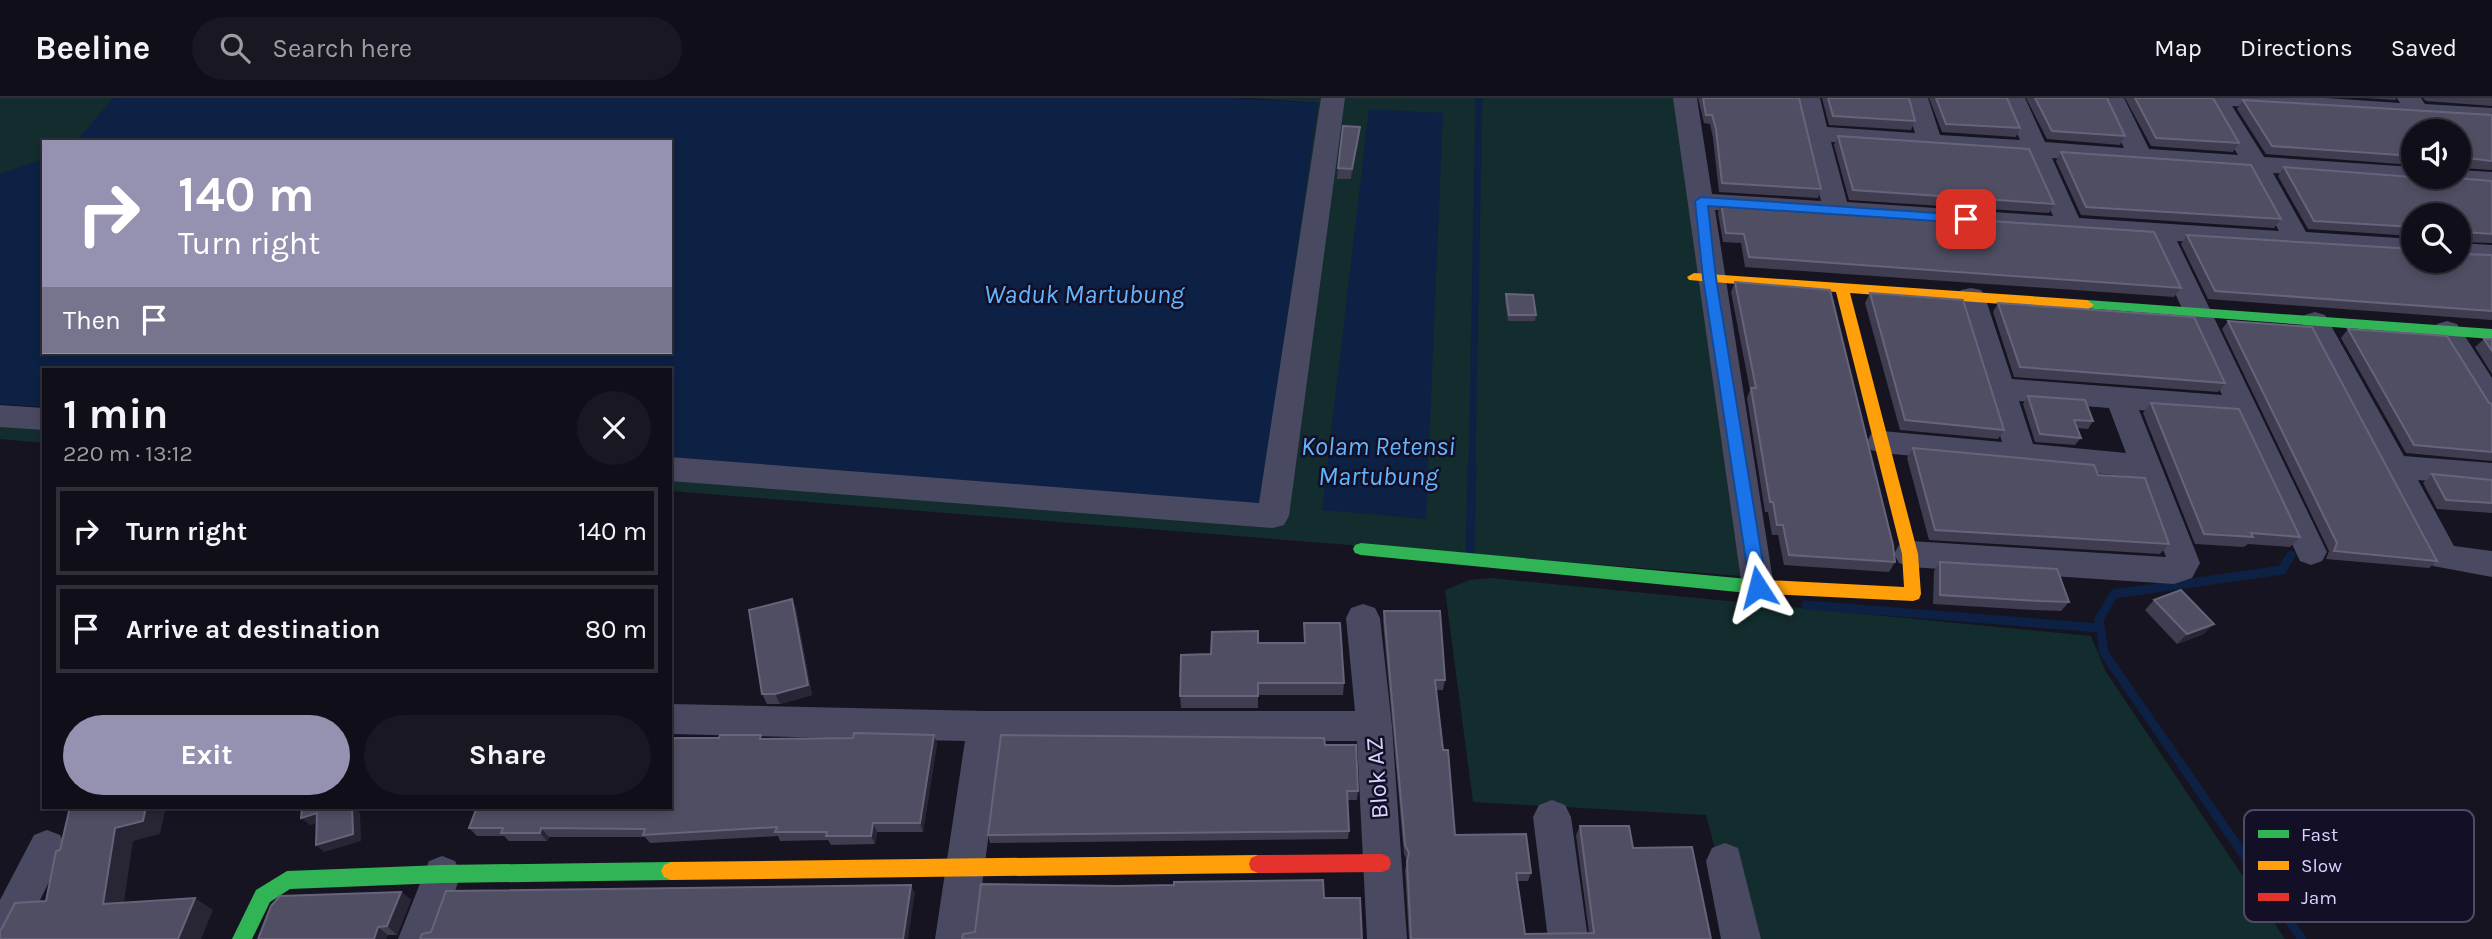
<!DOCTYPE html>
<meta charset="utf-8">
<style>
:root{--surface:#100f19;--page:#191822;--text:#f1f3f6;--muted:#9c9ca2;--line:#302f38;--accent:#9591b1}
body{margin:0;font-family:Karla,sans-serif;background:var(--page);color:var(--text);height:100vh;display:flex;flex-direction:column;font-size:26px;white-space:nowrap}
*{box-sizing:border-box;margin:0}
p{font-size:23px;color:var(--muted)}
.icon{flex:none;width:38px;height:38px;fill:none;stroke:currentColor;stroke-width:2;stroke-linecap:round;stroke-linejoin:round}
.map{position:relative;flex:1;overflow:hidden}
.drawer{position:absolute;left:42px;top:270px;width:630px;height:441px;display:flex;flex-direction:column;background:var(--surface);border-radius:0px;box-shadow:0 4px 10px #0003,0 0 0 2px var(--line)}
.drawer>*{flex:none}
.banner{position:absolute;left:42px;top:42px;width:630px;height:214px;border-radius:0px;box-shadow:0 4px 10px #0003,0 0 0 2px var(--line);background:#9591b1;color:#fff;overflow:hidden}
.controls{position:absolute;left:2401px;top:21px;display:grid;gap:14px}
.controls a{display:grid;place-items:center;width:70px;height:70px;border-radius:50%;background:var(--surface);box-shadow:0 4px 10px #0003,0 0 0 2px var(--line);font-size:35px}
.pin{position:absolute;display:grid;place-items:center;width:60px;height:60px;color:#fff;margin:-30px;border-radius:14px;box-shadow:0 4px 10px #0006}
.me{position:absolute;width:77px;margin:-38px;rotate:351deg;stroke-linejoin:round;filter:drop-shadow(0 0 5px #0008)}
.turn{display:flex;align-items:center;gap:24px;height:147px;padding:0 21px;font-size:32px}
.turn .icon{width:91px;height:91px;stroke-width:2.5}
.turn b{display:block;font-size:49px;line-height:60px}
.then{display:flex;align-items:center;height:66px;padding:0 21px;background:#0003;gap:14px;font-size:26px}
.round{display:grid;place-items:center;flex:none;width:74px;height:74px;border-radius:37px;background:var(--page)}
.summary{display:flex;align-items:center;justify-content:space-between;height:119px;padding:0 21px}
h1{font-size:42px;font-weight:700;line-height:52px}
.action{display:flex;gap:14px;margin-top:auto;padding:14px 21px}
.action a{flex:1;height:80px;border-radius:42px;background:var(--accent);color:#fff;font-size:28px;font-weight:700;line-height:80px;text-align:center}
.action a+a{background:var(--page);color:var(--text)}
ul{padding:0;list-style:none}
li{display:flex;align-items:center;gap:21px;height:88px;margin:0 14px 10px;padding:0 7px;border:4px solid var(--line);border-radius:0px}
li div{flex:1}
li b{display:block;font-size:26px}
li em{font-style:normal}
header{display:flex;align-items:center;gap:42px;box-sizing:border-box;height:98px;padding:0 35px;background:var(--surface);border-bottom:2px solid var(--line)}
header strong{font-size:33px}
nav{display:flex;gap:38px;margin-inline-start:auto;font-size:24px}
.search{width:490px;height:63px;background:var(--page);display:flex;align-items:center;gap:18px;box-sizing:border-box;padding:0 24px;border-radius:38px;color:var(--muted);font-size:26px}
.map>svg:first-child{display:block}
.green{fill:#132c2d}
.water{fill:#0d2144}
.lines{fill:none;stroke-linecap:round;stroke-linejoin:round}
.stream-far1{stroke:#0d2144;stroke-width:7}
.stream{stroke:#0d2144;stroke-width:9}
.street{fill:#4a4962;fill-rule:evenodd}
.fast{fill:#30b455;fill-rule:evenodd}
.slow{fill:#ff9f0a;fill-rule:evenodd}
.jam{fill:#e5322d;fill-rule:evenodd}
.wall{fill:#403d50}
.shaded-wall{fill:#282635}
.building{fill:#504e63;stroke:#66637b;stroke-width:2}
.route{fill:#1a73e8;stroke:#114b97;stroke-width:2}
.labels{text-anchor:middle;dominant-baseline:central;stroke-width:5;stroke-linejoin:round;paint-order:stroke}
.street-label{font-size:24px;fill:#d9d4ff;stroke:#130f26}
.water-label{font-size:26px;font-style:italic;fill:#62b6ff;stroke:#130f26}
.key{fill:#130f26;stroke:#4e4a67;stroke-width:2}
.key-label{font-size:19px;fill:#d9d4ff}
</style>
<header>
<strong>Beeline</strong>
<div class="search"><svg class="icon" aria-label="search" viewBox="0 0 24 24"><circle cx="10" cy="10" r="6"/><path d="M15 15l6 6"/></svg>Search here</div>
<nav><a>Map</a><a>Directions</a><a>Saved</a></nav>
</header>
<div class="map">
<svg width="2492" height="841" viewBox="0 0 2492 841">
<rect width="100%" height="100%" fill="#161421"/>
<g class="green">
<polygon points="0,0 113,0 81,41 44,44 44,61 6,76 0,76"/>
<polygon points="1249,0 1690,0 1753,479 670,393 670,362 1259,408 1318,5"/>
<polygon points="0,309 44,312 44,345 0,341"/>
<polygon points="1491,480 2091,538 2106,574 2285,841 1739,841 1706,717 1473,704 1445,492 1469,482"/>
</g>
<g class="water">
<polygon points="113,0 1235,0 1318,5 1260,408 670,359 670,271 44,271 44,309 0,306 0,76 44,61 44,254 670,254 670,44 76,44"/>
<polygon points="1369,11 1443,15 1426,421 1322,412"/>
</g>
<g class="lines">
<polyline class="stream-far1" points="1472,368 1479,0"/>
<g class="stream">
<polyline points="1470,455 1472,366"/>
<polyline points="2291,457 2282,472 2114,496 2099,521 2104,555 2302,841"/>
<polyline points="1806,507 2100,530"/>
</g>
<g class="street">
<polygon points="1321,0 1345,0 1289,418 1284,427 1273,430 670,383 670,359 1259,405"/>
<path d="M1673,0H1697L1712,96L1821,103L1796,0H1820L1827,29L1915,35L1904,0H1928L1940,37L2020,42L2001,0H2025L2045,44L2124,50L2100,0H2124L2149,51L2238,57L2203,0H2326L2400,5L2397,0H2421L2425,6L2492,10V24L2232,8L2264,59L2413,69V79H2424L2413,85L2273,75L2306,134L2413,141V159L2177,143L2327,454L2322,463L2311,467L2300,463L2232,319L2139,312L2200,465L2192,480L2174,486L1910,469L1899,465L1894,456L1899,447L1910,443L2166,459L2135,379L1882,355L1871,352L1867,344L1871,336L1882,333L2002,344L1957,199L1961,192L1971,190L1981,192L1985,199L2012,281L2222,297L2150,141L1715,112L1774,489L1770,498L1758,502L1746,498L1742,489ZM1831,44L2026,58L2053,118L1847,104ZM2052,60L2247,73L2279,133L2079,120ZM2019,303L2109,310L2126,355L2033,346Z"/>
<polygon points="2459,72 2492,74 2492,90 2436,85 2432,79 2459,79"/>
<polygon points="2459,145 2492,147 2492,165 2459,163"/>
<polygon points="2315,214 2325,217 2404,358 2492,365 2492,389 2418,382 2454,448 2492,453 2492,479 2433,468 2301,224 2305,217"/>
<polygon points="2447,223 2457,226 2492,280 2492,315 2482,312 2433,233 2437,226"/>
<polygon points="0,307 44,310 44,332 0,329"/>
<polygon points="1363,506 1375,510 1380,520 1392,628 1407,841 1367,841 1357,643 1001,643 975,841 935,841 965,643 670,636 670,606 985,613 1355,613 1346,520 1351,510"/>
<polygon points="1552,702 1565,707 1571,719 1588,841 1548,841 1533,719 1539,707"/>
<polygon points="47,732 60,737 66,749 21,841 0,841 0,802 34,737"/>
<polygon points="1725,745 1738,750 1761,841 1721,841 1706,763 1712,750"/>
<polygon points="442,758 455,763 461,776 438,841 398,841 429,763"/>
</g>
<g class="fast">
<polygon points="2087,202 2492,231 2492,241 2082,210 2080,207 2082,204"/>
<polygon points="1361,445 1748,481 1754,483 1756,488 1754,493 1748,495 1361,457 1355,455 1353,451 1355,447"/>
<polygon points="671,764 678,767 681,773 678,779 671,782 442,785 290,791 270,804 252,841 232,841 256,792 287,773 442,767"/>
</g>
<g class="slow">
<polygon points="1694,175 2087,202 2094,207 2087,212 1850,195 1918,456 1921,496 1919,501 1913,503 1748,495 1742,493 1740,488 1742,483 1748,481 1904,489 1902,456 1836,194 1689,182 1687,179"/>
<polygon points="1258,757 1265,760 1267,766 1265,772 1258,775 671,782 664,779 661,773 664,767 671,764"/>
</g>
<polygon class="jam" points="1382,756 1389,759 1391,765 1389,771 1382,774 1258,775 1251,772 1249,766 1251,760 1258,757"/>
</g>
<g class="wall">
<polygon points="1698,0 1799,0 1821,91 1818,100 1719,94 1713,40 1710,26 1704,25"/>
<polygon points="1822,0 1909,0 1915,23 1911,32 1829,27"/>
<polygon points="1929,0 2007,0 2020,30 2016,39 1942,34"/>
<polygon points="2026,0 2107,0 2125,38 2120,47 2047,41"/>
<polygon points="2125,0 2213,0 2239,45 2233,54 2151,48"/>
<polygon points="2365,0 2397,0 2395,2"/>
<polygon points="2423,0 2492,0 2492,8 2426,3"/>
<polygon points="2243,2 2492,17 2492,72 2462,70 2459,74 2459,33 2413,33 2413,67 2266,56 2237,11"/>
<polygon points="1838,38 2054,106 2049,115 1849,102 1834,47"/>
<polygon points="1359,40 1351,81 1337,81 1338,70"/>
<polygon points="2061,54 2281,121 2274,130 2081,117 2056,63"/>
<polygon points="2284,69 2492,83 2492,145 2465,144 2465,156 2492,157 2492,222 2208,201 2181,146 2187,137 2459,163 2413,117 2413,139 2413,138 2308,131 2278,78"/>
<polygon points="1721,105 2181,190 2174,199 1745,169 1741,145 1723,144 1718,115"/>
<polygon points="1735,184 1895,464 1889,474 1784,467 1778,437 1772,437 1768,414 1765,414 1747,300 1750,292 1731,194"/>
<polygon points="1870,195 2004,332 1998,341 1900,332 1865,205"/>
<polygon points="1506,196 1536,217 1535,223 1508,223 1505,202"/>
<polygon points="1998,205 2225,285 2218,294 2014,279 1993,214"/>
<polygon points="2228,223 2437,463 2429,470 2326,461 2329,453 2222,231"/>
<polygon points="2348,231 2492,306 2492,363 2406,355 2341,240"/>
<polygon points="2484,241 2492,241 2492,276 2475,249"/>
<polygon points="2028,298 2093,323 2088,331 2077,330 2081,340 2075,347 2035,344 2023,306"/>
<polygon points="2151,305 2300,439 2290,449 2248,446 2244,449 2195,446 2143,315"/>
<polygon points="1913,350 2098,377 2169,446 2160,456 1929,442 1907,360"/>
<polygon points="2432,376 2492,382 2492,415 2437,411 2423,385"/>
<polygon points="1940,464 2069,504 2061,513 2033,512 1933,506 1934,473"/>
<polygon points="792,501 796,511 812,597 780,606 767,606 762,596"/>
<polygon points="2154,502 2204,536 2177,546 2145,512"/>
<polygon points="1384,513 1445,582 1443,592 1436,592 1455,737 1531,775 1528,783 1517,783 1525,836 1589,835 1576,737 1580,728 1633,750 1711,841 1409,841 1405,772 1407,763 1404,756 1383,523"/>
<polygon points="1304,525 1344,585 1343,597 1258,597 1258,610 1181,610 1180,598 1211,556 1258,545 1304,545"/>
<polygon points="934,637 937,646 923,734 877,734 875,746 831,747 828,742 780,743 778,738 650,745 645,739 549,739 547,743 509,743 504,738 477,738 469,730 670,709 763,641"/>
<polygon points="1325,647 1358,693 1357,702 1347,702 1349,733 1348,741 990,745 988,737"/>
<polygon points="401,794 411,802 397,837 388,837 386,841 258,841"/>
</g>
<g class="shaded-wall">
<polygon points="1360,29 1359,40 1351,81 1352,71"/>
<polygon points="792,501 796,511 812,597 780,606 775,596"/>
<polygon points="2214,526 2204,536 2177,546 2187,536"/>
<polygon points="934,637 937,646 923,734 920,725"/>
<polygon points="146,709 166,709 160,736 133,743 122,818 103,806 115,730"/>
<polygon points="352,709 360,715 361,743 324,754 316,747"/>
<polygon points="317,715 325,722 310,727 301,720"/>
<polygon points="873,725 877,734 875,746 871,738"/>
<polygon points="541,730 549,739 547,743 540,735"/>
<polygon points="911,787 915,795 908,841 903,841"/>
<polygon points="401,794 411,802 397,837 387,828"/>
<polygon points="195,800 213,812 201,841 178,841"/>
<polygon points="378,829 388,837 386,841 374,841"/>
</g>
<g class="building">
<polygon points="1703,0 1799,0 1821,91 1722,85 1716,31 1712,17 1706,17"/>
<polygon points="1828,0 1909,0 1915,23 1833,18"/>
<polygon points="1936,0 2007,0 2020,30 1946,26"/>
<polygon points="2035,0 2107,0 2125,38 2052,33"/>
<polygon points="2135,0 2213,0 2239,45 2156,40"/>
<polygon points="2243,2 2492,17 2492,63 2467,60 2464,67 2459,68 2459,33 2413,33 2413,58 2272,48"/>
<polygon points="1343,28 1360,29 1352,71 1338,70"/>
<polygon points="1838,38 2029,51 2054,106 1853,92"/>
<polygon points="2061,54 2251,67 2281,121 2086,109"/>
<polygon points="2284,69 2413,79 2443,79 2492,83 2492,136 2465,134 2465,156 2492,157 2492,213 2215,193 2187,137 2413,151 2413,163 2459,163 2459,117 2413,117 2413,129 2314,123"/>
<polygon points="1721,105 2154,134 2181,190 1749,159 1744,136 1726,135"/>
<polygon points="1735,184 1830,192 1893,447 1895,464 1789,457 1783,427 1777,427 1773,404 1770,404 1751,290 1756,290"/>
<polygon points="1870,195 1963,202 2004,332 1905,322"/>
<polygon points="1506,196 1533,197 1536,217 1509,217"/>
<polygon points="1998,205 2194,219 2225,285 2020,269"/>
<polygon points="2228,223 2312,229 2437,463 2334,453 2337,445"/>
<polygon points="2348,231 2447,238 2489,305 2492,306 2492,354 2414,347"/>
<polygon points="2484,241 2492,241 2492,253"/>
<polygon points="2028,298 2085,302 2093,323 2074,322 2081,340 2040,336"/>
<polygon points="2151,305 2239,311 2300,439 2251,435 2253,439 2204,436"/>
<polygon points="1913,350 2094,367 2098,377 2145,380 2169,446 1935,432"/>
<polygon points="2432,376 2492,382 2492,405 2446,402"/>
<polygon points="1940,464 2057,471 2069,504 2040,503 1940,497"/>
<polygon points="2181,492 2214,526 2187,536 2154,502"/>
<polygon points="792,501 808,587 775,596 762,596 749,512"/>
<polygon points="1384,513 1440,513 1445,582 1435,582 1443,652 1448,652 1455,737 1526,736 1531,775 1516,775 1525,836 1594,835 1580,728 1629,728 1633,750 1692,749 1711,841 1411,841 1407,763 1409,755 1405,747"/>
<polygon points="1304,525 1340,525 1344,585 1258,585 1258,598 1180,598 1181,557 1211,556 1212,534 1258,533 1258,545 1305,545"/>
<polygon points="854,635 934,637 920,725 873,725 871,738 826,738 827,734 775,734 777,729 643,737 645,731 541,730 540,735 501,735 503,730 469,730 477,709 670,709 670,645 673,645 674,640 719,640 720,637 761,637 760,641 853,640"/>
<polygon points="1001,637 1324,640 1325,647 1356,647 1358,693 1347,693 1349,733 988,737"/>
<polygon points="70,709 146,709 143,723 115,730 103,806 195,800 178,841 0,841 0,833 2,830 15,805 46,803 56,753 60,752"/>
<polygon points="302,709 339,709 339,712 348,709 352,709 353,736 316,747 317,715 301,720"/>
<polygon points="1323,782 1324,800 1360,800 1362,841 962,841 963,836 975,834 981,786 1119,788 1174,787 1174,784"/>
<polygon points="911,787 903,841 420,841 422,836 431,834 446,793"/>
<polygon points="401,794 387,828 378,829 374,841 258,841 271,808 280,798"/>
</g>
<polygon class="route" points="1701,99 1966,117 1972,121 1966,125 1708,108 1716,180 1767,489 1758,496 1750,489 1703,180 1695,103"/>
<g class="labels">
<g class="street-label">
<text transform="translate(1377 680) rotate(-94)">Blok AZ</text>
</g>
<g class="water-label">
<text x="1084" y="196">Waduk Martubung</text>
<text x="1378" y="348">Kolam Retensi<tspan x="1378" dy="30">Martubung</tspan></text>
</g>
</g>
<rect x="2244" y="712" width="230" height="112" rx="10" class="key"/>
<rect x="2258" y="732" width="31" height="8" fill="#30b455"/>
<rect x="2258" y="763" width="31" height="9" fill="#ff9f0a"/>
<rect x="2258" y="795" width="31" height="8" fill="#e5322d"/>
<g class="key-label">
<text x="2301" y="743">Fast</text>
<text x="2301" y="774">Slow</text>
<text x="2301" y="806">Jam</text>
</g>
</svg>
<div class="controls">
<a><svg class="icon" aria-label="sound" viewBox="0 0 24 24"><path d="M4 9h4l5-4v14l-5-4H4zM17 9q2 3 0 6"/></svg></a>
<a><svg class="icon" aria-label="search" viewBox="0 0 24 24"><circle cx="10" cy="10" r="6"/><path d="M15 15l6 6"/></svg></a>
</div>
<div class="pin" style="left:1966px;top:121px;background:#d93025"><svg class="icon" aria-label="arrive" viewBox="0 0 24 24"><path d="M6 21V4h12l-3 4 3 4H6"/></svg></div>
<svg class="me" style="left:1758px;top:489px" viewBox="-20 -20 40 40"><path d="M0-17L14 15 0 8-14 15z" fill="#1a73e8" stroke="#fff" stroke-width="4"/></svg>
<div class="banner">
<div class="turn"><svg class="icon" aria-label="right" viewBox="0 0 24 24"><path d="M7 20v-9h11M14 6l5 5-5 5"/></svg><div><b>140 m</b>Turn right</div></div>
<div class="then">Then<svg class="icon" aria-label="arrive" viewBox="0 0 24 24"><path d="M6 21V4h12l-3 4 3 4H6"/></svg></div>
</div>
<section class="drawer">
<div class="summary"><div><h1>1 min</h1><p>220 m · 13:12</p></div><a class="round"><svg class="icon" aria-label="close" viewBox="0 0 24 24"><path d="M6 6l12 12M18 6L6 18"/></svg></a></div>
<ul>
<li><svg class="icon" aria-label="right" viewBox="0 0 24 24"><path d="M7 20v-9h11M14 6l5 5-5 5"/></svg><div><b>Turn right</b></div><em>140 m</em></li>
<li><svg class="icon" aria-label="arrive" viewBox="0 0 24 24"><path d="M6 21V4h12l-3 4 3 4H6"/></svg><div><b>Arrive at destination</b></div><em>80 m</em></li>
</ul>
<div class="action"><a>Exit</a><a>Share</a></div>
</section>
</div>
